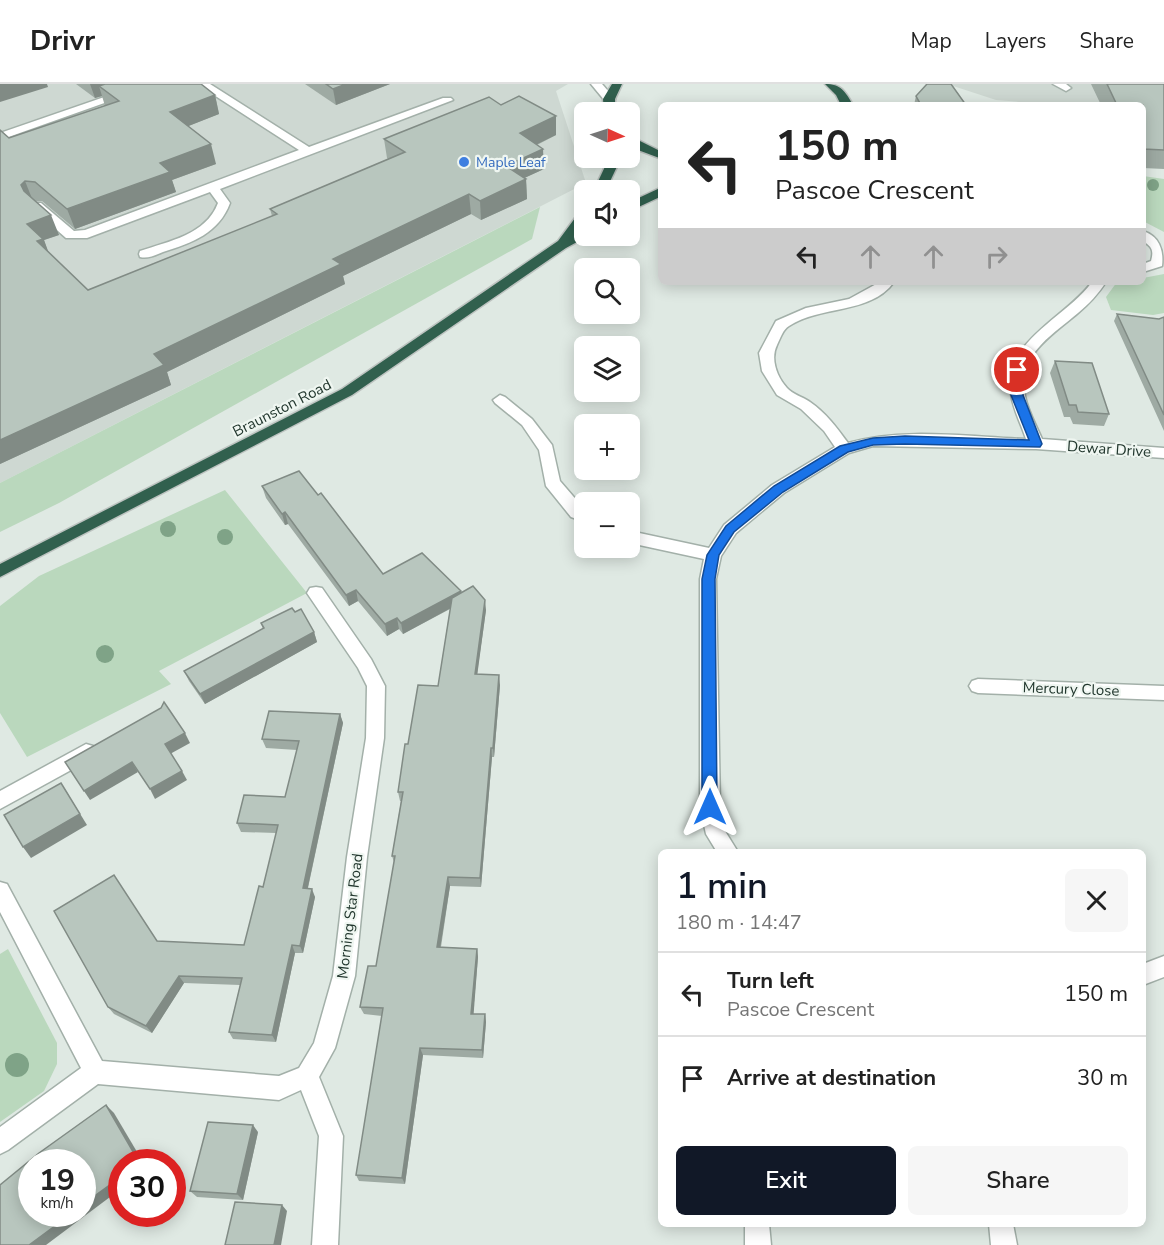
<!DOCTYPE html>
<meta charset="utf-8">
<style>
:root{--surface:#fff;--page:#f6f6f6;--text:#222;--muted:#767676;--line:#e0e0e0;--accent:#111827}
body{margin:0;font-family:"Nunito Sans",sans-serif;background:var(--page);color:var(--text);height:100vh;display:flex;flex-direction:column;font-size:22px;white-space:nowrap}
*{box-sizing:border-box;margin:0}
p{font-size:20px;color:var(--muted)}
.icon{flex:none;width:33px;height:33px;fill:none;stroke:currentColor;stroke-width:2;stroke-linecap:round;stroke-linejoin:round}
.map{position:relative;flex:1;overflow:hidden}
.side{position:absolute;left:658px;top:765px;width:488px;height:378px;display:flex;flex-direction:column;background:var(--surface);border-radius:9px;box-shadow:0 3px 15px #0003}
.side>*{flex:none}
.top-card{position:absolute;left:658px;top:18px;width:488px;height:183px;border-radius:9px;box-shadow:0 3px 15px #0003;background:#fff;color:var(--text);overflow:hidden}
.needle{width:39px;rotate:93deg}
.tools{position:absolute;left:574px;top:18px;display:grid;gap:12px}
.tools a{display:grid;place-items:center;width:66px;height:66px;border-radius:9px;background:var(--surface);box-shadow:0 3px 15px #0003;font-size:30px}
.speed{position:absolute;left:18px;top:1065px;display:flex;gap:12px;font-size:30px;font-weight:700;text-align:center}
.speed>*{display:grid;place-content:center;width:78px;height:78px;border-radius:50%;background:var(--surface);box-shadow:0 3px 15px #0003;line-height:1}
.speed small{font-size:15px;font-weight:400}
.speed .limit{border:9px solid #d22;background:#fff;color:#111}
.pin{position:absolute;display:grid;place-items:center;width:51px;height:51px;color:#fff;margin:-26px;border:3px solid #fff;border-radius:50%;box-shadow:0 2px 6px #0007}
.me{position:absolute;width:66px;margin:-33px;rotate:0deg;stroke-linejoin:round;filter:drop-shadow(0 0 4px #0008)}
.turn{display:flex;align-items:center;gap:21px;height:126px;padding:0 18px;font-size:27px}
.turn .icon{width:78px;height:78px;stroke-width:2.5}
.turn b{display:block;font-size:42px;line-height:51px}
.lanes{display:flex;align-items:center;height:57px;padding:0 18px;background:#0003;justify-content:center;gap:30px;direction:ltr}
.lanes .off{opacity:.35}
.round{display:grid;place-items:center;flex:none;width:63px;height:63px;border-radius:9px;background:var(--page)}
.head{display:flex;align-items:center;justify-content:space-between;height:102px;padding:0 18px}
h1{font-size:36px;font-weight:600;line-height:45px;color:var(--accent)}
.button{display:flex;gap:12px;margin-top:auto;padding:12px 18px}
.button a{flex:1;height:69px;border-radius:9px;background:var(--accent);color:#fff;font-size:24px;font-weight:600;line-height:69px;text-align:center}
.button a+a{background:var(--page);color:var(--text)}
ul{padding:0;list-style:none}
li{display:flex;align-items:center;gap:18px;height:84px;padding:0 18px;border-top:2px solid var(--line)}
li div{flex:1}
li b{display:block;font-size:22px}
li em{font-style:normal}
header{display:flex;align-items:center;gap:36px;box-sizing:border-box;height:84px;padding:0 30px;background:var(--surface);border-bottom:2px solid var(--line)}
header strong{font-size:28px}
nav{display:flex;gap:33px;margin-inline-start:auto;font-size:21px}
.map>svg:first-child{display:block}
.built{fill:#ced8d2}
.green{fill:#bad8bd}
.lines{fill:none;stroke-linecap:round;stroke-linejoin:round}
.minor-casing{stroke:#a3b0a9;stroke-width:3}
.highway-casing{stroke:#bdc3c0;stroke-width:3}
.minor{fill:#fff;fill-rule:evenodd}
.highway{fill:#31604e;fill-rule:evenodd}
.tree{fill:#7fa387}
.wall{fill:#9eaaa3}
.shaded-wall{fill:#818b85}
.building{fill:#b8c6be;stroke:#818b85;stroke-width:1.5}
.route{fill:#1a73e8;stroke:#114b97;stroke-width:1.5}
.shop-dot{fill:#3f7fe0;stroke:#eff6f1;stroke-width:2}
.labels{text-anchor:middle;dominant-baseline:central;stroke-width:4.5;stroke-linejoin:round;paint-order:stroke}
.far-shop-label{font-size:14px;fill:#366cbe;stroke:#eff6f1;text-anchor:start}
.street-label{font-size:15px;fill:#22372e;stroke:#eff6f1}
</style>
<header>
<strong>Drivr</strong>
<nav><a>Map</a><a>Layers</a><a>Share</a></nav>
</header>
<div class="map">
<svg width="1164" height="1161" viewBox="0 0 1164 1161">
<rect width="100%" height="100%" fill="#dfe9e3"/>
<g class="built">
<polygon points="0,0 568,0 556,7 586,99 0,399"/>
<polygon points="947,0 1164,0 1143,21 1057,21 996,16"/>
</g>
<g class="green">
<polygon points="1143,92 1164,95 1164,148 1143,137"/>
<polygon points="540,123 532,155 59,419 0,448 0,399"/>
<polygon points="1164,190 1164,229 1153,231 1111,226 1106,213 1117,198 1143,198 1143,194"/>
<polygon points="225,406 307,509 159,587 171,600 27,673 0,629 0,522 39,492"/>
<polygon points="8,865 57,959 57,980 44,1007 0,1038 0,870"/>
</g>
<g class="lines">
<g class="minor-casing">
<g id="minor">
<polygon points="142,0 158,0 0,56 0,49"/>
<path d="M197,0H210L309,63L443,14H451L453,16L220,105L230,119C219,149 192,159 163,168C156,171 148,175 140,173L139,170L140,167C169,157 206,151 218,119L210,108L87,154H66L33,125L31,122L33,119H41L74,147L85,146L299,66Z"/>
<polygon points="591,0 602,0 615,15 613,17 605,17"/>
<polygon points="1053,0 1066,0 1071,4 1066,7"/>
<path d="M1143,147C1159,152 1164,166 1162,182L1143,188V180L1151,177C1154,166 1152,163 1143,157Z"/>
<path d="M880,198H894C870,231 820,221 789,242C783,245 780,255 777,261C770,275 777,293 787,304C792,310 803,313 810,318C826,329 837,344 848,359C904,343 968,353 1026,355C1021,340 1013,325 1011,310C1003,256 1065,235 1092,198H1106C1098,210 1089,220 1078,229C1051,252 1017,271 1025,312C1028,327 1036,341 1042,355L1164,364V374L1036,365L873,362L849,369L784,409L736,449L721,472L716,495L720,723L725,747L738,768H717L706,750L700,723V495L704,475L630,459V447L709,464L724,441L772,401L835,363L824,347L801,325L777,311L762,287L759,269L776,237L806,224L849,215Z"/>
<polygon points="500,311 505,313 532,335 552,361 560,397 585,426 585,438 571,433 546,402 539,366 522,341 495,319 493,316"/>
<polygon points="316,503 322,504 371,575 385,602 384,654 367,773 355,892 335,964 319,993 343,1052 338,1161 312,1161 319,1052 301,1006 279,1016 98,1000 8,1066 0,1070 0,1043 81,984 0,828 0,798 7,800 102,977 279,992 299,984 314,959 333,892 347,773 366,654 367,602 358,584 307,509 310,504"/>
<polygon points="978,595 1164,602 1164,616 978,609 972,607 969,602 972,597"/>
<polygon points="86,660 93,662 96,668 93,674 0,725 0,707"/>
<polygon points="1164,872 1164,893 1143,901 1143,880"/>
<polygon points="745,1140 769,1140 771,1161 745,1161"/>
<polygon points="989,1140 1013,1140 1017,1161 991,1161"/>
</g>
</g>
<g class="highway-casing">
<g id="highway">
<polygon points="612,0 622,0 615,15 615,28 604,28 603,15"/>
<path d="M825,0C841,0 845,7 853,21H841L836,11Z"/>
<polygon points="630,52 662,68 662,75 638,66 630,61"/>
<polygon points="609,74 621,74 606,106 594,106"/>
<polygon points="662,103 662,112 630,127 630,118"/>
<polygon points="585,125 585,138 578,146 585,144 585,152 588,152 566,164 352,311 0,493 0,480 342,305 558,157 581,126"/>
</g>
</g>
<use href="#minor" class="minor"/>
<use href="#highway" class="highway"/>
</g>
<g class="tree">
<circle cx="1153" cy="101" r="6"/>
<circle cx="168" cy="445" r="8"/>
<circle cx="225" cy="453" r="8"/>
<circle cx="105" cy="570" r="9"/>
<circle cx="17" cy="981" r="12"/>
</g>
<g class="wall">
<polygon points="76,0 201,0 215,11 219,30 188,42 216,80 172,96 176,108 75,145 42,117 35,117 59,151 44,156 48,168 88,206 272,132 270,125 388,75 387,74 384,55 501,21 556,32 556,51 537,61 544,85 524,94 526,95 527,115 481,136 471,130 343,192 345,200 167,288 171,301 0,380 0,46 9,54 105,22 102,12 95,14"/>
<polygon points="305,0 390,0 336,21"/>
<polygon points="1091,0 1164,0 1164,85 1143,84 1143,21 1101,21"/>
<polygon points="916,12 966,21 914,21"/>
<polygon points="1117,230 1159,235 1164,233 1164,347 1114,237"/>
<polygon points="1055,277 1109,330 1104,342 1073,340 1070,333 1064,333 1050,289"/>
<polygon points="262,402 318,411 383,490 461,507 461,509 486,526 477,590 500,601 494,673 492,673 481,803 450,802 441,863 477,865 478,873 473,930 485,930 486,938 483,974 423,971 405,1100 359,1097 356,1091 382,932 364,930 360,923 376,882 394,778 392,772 401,717 400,717 398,708 408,660 438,602 450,525 403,550 399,545 387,552 358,517 349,522 288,440 285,441 266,414"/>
<polygon points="295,528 314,548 317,558 205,620 189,597 184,587 263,545 261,539"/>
<polygon points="340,630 343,639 308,804 315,813 303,869 295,869 276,958 233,955 229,948 240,901 184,899 152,949 114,930 108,923 244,861 263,803 276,749 241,748 237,739 285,713 297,666 266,664 262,655"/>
<polygon points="258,1048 243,1116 197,1113 190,1107"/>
</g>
<g class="shaded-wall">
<polygon points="0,0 47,0 48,3 0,18"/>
<polygon points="90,0 135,0 99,2 102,12 95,14"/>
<polygon points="346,0 390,0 336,21 333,5"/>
<polygon points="215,11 219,30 176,47 170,28"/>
<polygon points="556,32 556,51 521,68 520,49"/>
<polygon points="211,60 216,80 172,96 176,108 75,145 67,125 160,79"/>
<polygon points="543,65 544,85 507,102 506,82"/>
<polygon points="526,95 527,115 481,136 480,117"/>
<polygon points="25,97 33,117 29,121 21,101"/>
<polygon points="469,110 471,130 343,192 345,200 167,288 171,301 0,380 0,356 154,270 333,175"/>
<polygon points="51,131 59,151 44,156 51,175 46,177 27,140"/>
<polygon points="285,428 288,440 285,441 282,430"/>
<polygon points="356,506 358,517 349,522 346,511"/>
<polygon points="461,507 462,518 403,550 401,539"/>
<polygon points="485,516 486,526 476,600 475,590"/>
<polygon points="397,534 399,545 387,552 385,540"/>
<polygon points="314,548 317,558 205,620 200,610"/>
<polygon points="499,591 500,601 494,673 493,664"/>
<polygon points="340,630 343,639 306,812 303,804"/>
<polygon points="185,649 190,659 170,670 165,660"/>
<polygon points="491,664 492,673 481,803 480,794"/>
<polygon points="132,678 138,688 90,716 84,707"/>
<polygon points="182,687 187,696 155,715 150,705"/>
<polygon points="61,699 87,741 31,774 23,763"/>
<polygon points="448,793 450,802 439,871 437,863"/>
<polygon points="312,805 315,813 303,869 300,862"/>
<polygon points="292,861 295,869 276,958 272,951"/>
<polygon points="477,865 478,873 473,938 471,930"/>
<polygon points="179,892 184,899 152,949 146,942"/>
<polygon points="485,930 486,938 483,974 482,966"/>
<polygon points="420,964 423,971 405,1100 402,1094"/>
<polygon points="106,1021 114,1029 143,1078 139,1078"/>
<polygon points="253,1041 258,1048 243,1116 237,1110"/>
<polygon points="122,1092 122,1104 46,1161 29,1161 71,1130 82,1130 82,1121"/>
<polygon points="282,1121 287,1127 281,1161 274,1161"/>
</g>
<g class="building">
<polygon points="105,0 201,0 215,11 170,28 211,60 160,79 170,88 67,125 35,98 25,97 21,101 24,107 51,131 27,140 43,155 37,157 88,206 277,130 270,125 405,68 384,55 489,13 501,21 519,12 556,32 520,49 543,65 506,82 526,95 480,117 469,110 333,175 341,180 154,270 164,281 0,356 0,46 9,54 119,17 99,2"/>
<polygon points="326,0 346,0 333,5"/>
<polygon points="927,0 951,0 966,21 921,21 916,12"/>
<polygon points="1107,0 1164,0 1164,66 1143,65 1143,21 1117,21"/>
<polygon points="1117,230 1159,235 1164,233 1164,331"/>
<polygon points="1055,277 1092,279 1109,330 1078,328 1076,321 1069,321"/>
<polygon points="299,387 318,411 321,409 383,490 422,469 461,507 401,539 397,534 385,540 356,506 346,511 285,428 282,430 262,402"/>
<polygon points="473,502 485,516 475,590 499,591 493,664 491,664 480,794 448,793 437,863 477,865 471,930 485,930 482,966 420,964 402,1094 356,1091 383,924 360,923 368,882 376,882 395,772 392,772 403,708 398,708 405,660 408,660 418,601 438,602 452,514"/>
<polygon points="292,524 295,528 301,525 314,548 200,610 184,587 264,544 261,539"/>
<polygon points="164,618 185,649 165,660 182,687 150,705 132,678 84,707 65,678 161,624"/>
<polygon points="269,627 340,630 303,804 312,805 300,862 292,861 272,951 229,948 242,894 179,892 146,942 108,923 54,827 114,791 157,857 244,861 259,802 263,803 278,741 237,739 244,711 285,713 299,657 262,655"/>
<polygon points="61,699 80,730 23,763 4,731"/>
<polygon points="106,1021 139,1078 122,1078 122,1092 82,1121 82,1078 32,1078 32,1130 71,1130 29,1161 0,1161 0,1101 39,1069"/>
<polygon points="208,1038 253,1041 237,1110 190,1107"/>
<polygon points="235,1118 282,1121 274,1161 225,1161"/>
</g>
<polygon class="route" points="1017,282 1022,286 1023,311 1042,360 1040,363 905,360 873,361 848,368 783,408 734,448 719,471 715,495 717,723 715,728 710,730 704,728 702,723 702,495 707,471 726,442 774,402 840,362 873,354 905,352 1029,356 1011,311 1011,286"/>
<circle class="shop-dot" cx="464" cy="78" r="6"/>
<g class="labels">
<g class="far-shop-label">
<text x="476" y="78">Maple Leaf</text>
</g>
<g class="street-label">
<text transform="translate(282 324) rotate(-27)">Braunston Road</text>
<text transform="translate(1109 365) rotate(4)">Dewar Drive</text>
<text transform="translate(1071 605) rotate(2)">Mercury Close</text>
<text transform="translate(350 832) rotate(-83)">Morning Star Road</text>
</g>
</g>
</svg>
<div class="tools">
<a><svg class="needle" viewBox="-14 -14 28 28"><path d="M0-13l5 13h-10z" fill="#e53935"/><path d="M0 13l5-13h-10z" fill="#767676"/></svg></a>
<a><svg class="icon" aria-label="sound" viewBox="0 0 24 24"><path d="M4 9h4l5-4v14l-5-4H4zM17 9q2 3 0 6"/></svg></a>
<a><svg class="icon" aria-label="search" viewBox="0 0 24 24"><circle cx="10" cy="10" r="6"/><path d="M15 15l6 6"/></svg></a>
<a><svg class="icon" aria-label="layers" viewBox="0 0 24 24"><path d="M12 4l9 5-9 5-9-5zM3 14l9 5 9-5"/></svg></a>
<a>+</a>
<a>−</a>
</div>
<div class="speed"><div>19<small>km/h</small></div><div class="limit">30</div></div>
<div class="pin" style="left:1017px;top:286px;background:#d93025"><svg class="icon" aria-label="arrive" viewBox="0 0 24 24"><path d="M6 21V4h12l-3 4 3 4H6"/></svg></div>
<svg class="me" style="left:710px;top:723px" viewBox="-20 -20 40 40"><path d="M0-17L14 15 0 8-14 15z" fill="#1a73e8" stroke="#fff" stroke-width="4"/></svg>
<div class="top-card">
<div class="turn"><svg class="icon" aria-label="left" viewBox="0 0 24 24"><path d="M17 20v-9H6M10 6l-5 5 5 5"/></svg><div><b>150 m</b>Pascoe Crescent</div></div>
<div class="lanes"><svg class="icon" aria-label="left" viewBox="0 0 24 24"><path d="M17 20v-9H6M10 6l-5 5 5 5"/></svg><svg class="icon off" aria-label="ahead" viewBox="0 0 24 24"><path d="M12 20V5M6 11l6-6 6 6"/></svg><svg class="icon off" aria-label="ahead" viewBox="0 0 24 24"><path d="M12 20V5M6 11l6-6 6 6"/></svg><svg class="icon off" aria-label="right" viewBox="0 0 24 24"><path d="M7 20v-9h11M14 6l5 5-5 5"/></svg></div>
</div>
<section class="side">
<div class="head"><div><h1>1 min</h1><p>180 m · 14:47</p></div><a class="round"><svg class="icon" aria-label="close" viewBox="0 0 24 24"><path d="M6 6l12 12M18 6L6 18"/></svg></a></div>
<ul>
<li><svg class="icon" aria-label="left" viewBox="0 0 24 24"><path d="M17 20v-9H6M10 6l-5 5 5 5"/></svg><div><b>Turn left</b><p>Pascoe Crescent</p></div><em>150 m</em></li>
<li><svg class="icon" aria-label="arrive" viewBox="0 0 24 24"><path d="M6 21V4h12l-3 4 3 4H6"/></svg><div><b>Arrive at destination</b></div><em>30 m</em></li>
</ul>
<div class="button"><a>Exit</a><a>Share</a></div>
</section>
</div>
